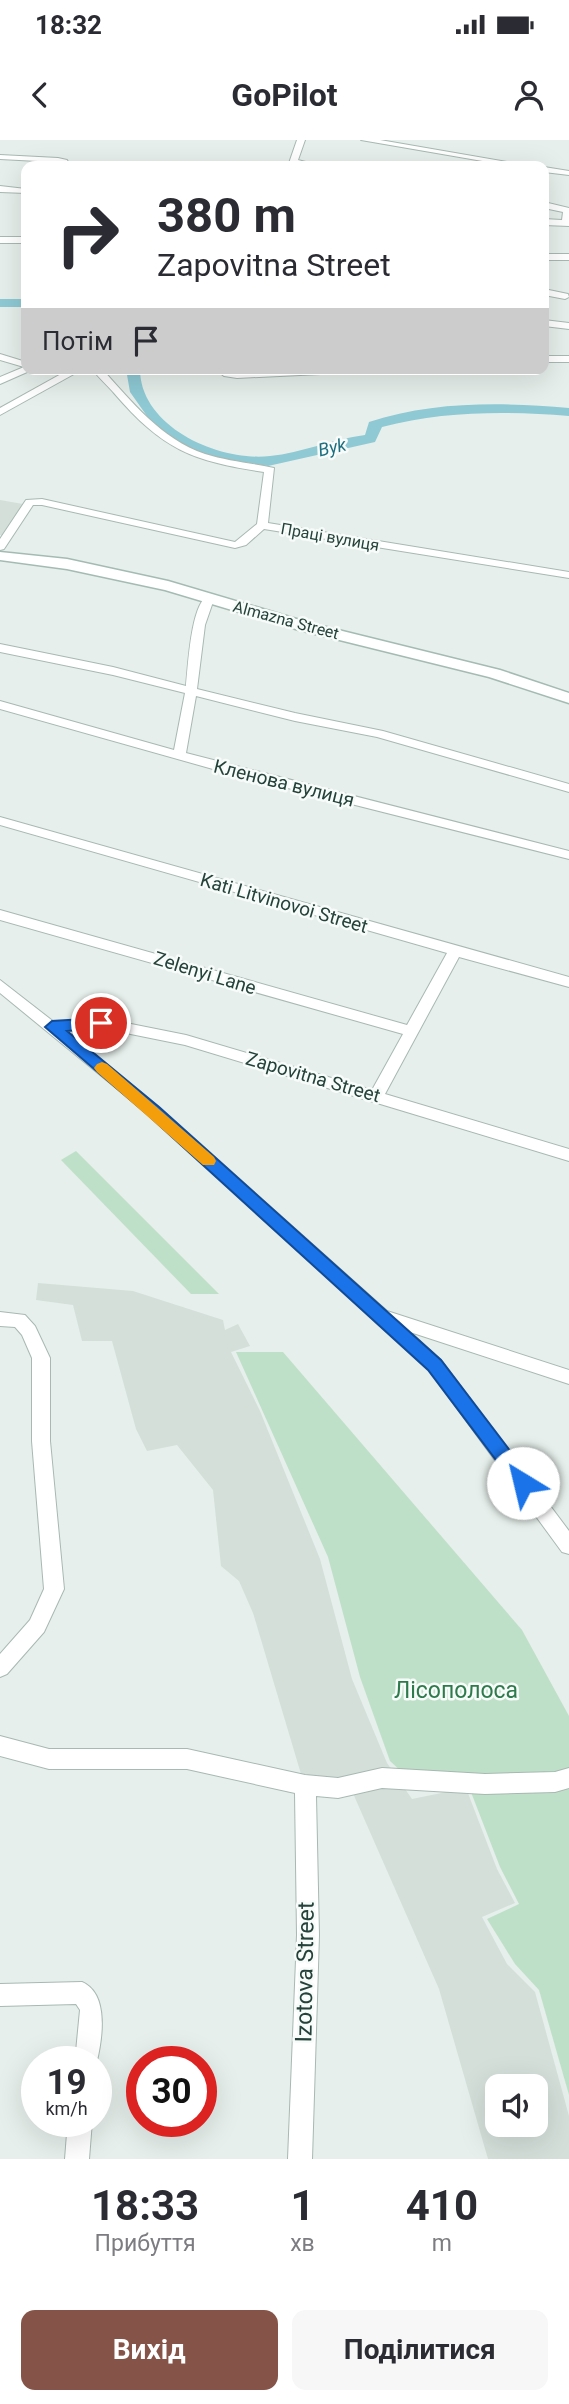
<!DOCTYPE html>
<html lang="uk">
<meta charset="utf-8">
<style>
:root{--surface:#fff;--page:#f7f7f7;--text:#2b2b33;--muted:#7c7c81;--accent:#855347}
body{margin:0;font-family:Roboto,sans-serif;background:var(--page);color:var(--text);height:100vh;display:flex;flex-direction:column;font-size:26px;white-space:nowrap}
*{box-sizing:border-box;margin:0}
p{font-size:23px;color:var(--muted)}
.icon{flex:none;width:38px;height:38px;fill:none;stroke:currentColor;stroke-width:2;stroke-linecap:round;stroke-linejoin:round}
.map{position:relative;height:2019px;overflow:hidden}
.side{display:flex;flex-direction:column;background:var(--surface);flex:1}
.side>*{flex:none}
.hud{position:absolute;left:21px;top:21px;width:528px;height:214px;border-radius:14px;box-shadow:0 7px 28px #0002;background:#fff;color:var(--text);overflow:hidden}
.controls{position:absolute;left:485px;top:1934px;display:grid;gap:14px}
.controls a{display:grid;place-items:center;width:63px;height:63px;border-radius:14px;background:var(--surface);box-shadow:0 7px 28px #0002;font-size:35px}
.speed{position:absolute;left:21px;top:1906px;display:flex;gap:14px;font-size:35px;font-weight:700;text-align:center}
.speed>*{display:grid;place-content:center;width:91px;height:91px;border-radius:50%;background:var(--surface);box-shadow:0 7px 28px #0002;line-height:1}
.speed small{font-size:18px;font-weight:400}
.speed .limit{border:10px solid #d22;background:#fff;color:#111}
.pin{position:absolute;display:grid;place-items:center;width:60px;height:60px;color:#fff;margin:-30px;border:4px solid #fff;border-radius:50%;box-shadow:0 2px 7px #0007}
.me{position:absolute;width:77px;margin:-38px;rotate:324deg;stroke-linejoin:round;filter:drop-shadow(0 0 5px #0008)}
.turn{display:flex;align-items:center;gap:24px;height:147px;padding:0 21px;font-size:32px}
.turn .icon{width:91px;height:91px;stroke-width:2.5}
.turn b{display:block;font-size:49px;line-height:60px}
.then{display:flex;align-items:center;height:66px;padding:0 21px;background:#0003;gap:14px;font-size:26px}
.eta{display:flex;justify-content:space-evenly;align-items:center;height:119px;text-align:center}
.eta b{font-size:42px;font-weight:700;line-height:49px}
.primary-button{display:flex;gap:14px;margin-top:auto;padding:14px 21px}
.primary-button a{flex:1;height:80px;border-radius:14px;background:var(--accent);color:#fff;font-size:28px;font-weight:700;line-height:80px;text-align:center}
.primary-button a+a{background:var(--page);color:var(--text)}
.status{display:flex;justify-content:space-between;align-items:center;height:49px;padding:0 35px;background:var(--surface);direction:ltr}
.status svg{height:19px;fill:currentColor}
header{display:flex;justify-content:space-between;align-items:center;height:91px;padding:0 21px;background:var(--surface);font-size:32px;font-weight:700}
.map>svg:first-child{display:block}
.built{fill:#d4dfda;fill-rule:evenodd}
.green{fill:#bfe0c8}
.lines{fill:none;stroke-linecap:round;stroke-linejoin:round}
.river{fill:#8ec9d4;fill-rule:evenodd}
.minor-casing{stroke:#a8b8b2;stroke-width:2}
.secondary-casing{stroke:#a4bbb3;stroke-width:3}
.minor{fill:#fff;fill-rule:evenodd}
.secondary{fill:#fff;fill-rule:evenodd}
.route{fill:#1a73e8;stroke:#114b97;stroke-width:2}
.slow{fill:#f59e0b}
.labels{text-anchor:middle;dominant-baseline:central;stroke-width:5;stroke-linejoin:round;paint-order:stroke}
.far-street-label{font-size:16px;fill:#24423a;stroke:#f7fbf9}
.far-water-label{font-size:18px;font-style:italic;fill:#1c6f80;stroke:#f7fbf9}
.street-label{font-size:19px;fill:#24423a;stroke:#f7fbf9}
.near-park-label{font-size:23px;fill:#2d7a4b;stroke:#f7fbf9}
.near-street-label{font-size:23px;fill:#24423a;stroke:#f7fbf9}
</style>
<div class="status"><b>18:32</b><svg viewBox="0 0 49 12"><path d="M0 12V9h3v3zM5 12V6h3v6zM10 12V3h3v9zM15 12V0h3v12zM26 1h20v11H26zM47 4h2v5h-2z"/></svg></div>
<header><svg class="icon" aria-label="back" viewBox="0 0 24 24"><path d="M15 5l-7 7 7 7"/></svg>GoPilot<svg class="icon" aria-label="person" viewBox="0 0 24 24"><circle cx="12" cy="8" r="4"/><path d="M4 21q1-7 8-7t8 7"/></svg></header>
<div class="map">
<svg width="569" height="2019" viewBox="0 0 569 2019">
<rect width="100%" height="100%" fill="#e6efeb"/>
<g class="built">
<polygon points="0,360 23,364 2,395 0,395"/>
<path d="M38,1143L133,1151L223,1180L225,1190L238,1184L250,1206L231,1212L260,1271L320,1419L352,1539L387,1623L412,1659L466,1648L497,1729L515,1763L482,1777L507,1824L535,1852L569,1976V2019H488L439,1849L348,1642L301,1634L253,1473L239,1441L221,1426L213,1350L177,1305L147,1311L136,1289L112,1201H82L73,1165L36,1160ZM497,1946H536V1984H497Z"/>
</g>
<g class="green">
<polygon points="76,1011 219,1154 191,1154 61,1020"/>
<polygon points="236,1212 283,1212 522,1490 569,1576 569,1955 539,1850 515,1824 487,1779 519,1764 500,1727 469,1647 423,1630 403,1633 390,1621 360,1537 328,1417"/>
</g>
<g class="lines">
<g class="river">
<rect x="0" y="159" width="26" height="8"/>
<path d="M126,229H140C140,287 219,322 270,316C302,313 332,299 365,295L369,282C432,261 504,262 569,268V276C507,271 443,271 382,287L375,302L268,326L201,315L175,304L154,286L130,252Z"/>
</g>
<g class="minor-casing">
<g id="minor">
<polygon points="297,0 305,0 298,20 321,26 288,26"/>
<polygon points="361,0 380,0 530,26 512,26"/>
<polygon points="0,15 58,18 67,20 70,26 62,26 57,22 0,19"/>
<polygon points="544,27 569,31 569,35 544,32"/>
<polygon points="0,46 26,49 26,53 0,52"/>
<polygon points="544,62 569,68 569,86 544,85 544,79 562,80 563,72 544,68"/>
<rect x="0" y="97" width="26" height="6"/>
<rect x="544" y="114" width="25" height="6"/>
<polygon points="544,149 568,154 569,157 565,159 544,155"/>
<polygon points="544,180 569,183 569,189 544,186"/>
<polygon points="0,214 26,222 26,229 34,229 0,244 0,237 24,227 0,220"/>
<rect x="544" y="216" width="25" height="6"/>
<polygon points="70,229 83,229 0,275 0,268"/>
<path d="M92,229H102C132,262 161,299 205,314C227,321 251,323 274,328L268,383L569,432V438L264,389L246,405L235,408L42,365H33L4,409L0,410V399L26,360L42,359L235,402L257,384L264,332C192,321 163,310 114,253C107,245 99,238 92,229Z"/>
<polygon points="215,229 237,232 367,229 362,232 237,238 224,236"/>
<path d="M208,456L214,459L205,485L197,549L295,573L383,591L569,644V652L377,597L295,581L196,556L186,613L569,711V719L220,631L0,569V561L174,610L185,553L113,535L0,512V504L113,527L186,546C188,527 191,463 208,456Z"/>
<polygon points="0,677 569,837 569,847 459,817 385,954 569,1009 569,1021 185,905 101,888 66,891 159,967 387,1171 569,1230 569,1244 410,1192 441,1220 569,1391 569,1414 562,1412 429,1230 149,975 0,853 0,840 54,882 101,878 186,895 372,950 403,894 0,780 0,770 407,885 447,813 0,685"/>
<polygon points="0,1172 25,1175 35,1186 50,1218 50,1301 64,1449 44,1492 7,1534 0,1537 0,1514 30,1480 44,1449 32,1301 32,1218 22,1195 15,1187 0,1186"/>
<polygon points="0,1596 49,1609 187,1609 305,1635 338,1638 382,1628 485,1634 555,1632 569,1628 569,1648 555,1652 485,1654 382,1648 338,1658 316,1656 319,1795 312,2019 288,2019 297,1795 295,1653 187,1629 49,1629 0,1616"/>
<path d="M82,1842C110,1854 102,1901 96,1925V1922H75L80,1870L76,1864L0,1866V1844Z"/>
<polygon points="68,1981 92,1981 89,2019 65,2019"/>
</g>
</g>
<g class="secondary-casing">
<polygon id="secondary" points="0,412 67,419 168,441 310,483 500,530 569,553 569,563 489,537 299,490 165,450 67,429 0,420"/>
</g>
<use href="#minor" class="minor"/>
<use href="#secondary" class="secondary"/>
</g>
<polygon class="route" points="101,878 106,879 108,883 106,887 67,891 159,967 441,1220 530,1337 533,1343 530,1348 523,1351 517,1348 428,1230 148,975 45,887 52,881"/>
<polygon class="slow" points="102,922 107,924 214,1017 216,1021 214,1025 203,1025 97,932 94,928 97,924"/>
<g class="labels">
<g class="far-street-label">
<text transform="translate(330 397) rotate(10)">Праці вулиця</text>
<text transform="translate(286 480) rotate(15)">Almazna Street</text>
</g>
<g class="far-water-label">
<text transform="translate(332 307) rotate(-13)">Byk</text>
</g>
<g class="street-label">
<text transform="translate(284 643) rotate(14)">Кленова вулиця</text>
<text transform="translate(284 763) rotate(16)">Kati Litvinovoi Street</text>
<text transform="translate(205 833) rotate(17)">Zelenyi Lane</text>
<text transform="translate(313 937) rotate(16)">Zapovitna Street</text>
</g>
<g class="near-park-label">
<text x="456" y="1550">Лісополоса</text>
</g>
<g class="near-street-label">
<text transform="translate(305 1832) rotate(-89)">Izotova Street</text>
</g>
</g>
</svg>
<div class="controls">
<a><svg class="icon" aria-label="sound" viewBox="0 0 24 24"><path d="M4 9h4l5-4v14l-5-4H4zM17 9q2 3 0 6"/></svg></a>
</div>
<div class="speed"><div>19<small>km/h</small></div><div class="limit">30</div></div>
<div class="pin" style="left:101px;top:883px;background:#d93025"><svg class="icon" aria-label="arrive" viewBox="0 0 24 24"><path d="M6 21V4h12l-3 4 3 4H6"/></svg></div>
<svg class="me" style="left:523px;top:1343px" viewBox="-20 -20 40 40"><circle r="19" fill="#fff"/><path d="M0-13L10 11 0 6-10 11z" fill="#1a73e8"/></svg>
<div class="hud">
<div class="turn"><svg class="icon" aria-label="right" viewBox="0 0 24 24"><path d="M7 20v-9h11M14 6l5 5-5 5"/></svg><div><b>380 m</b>Zapovitna Street</div></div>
<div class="then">Потім<svg class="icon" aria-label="arrive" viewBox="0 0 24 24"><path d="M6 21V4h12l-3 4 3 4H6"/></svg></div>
</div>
</div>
<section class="side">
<div class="eta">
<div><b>18:33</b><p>Прибуття</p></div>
<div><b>1</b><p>хв</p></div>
<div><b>410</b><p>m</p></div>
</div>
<div class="primary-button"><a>Вихід</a><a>Поділитися</a></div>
</section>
